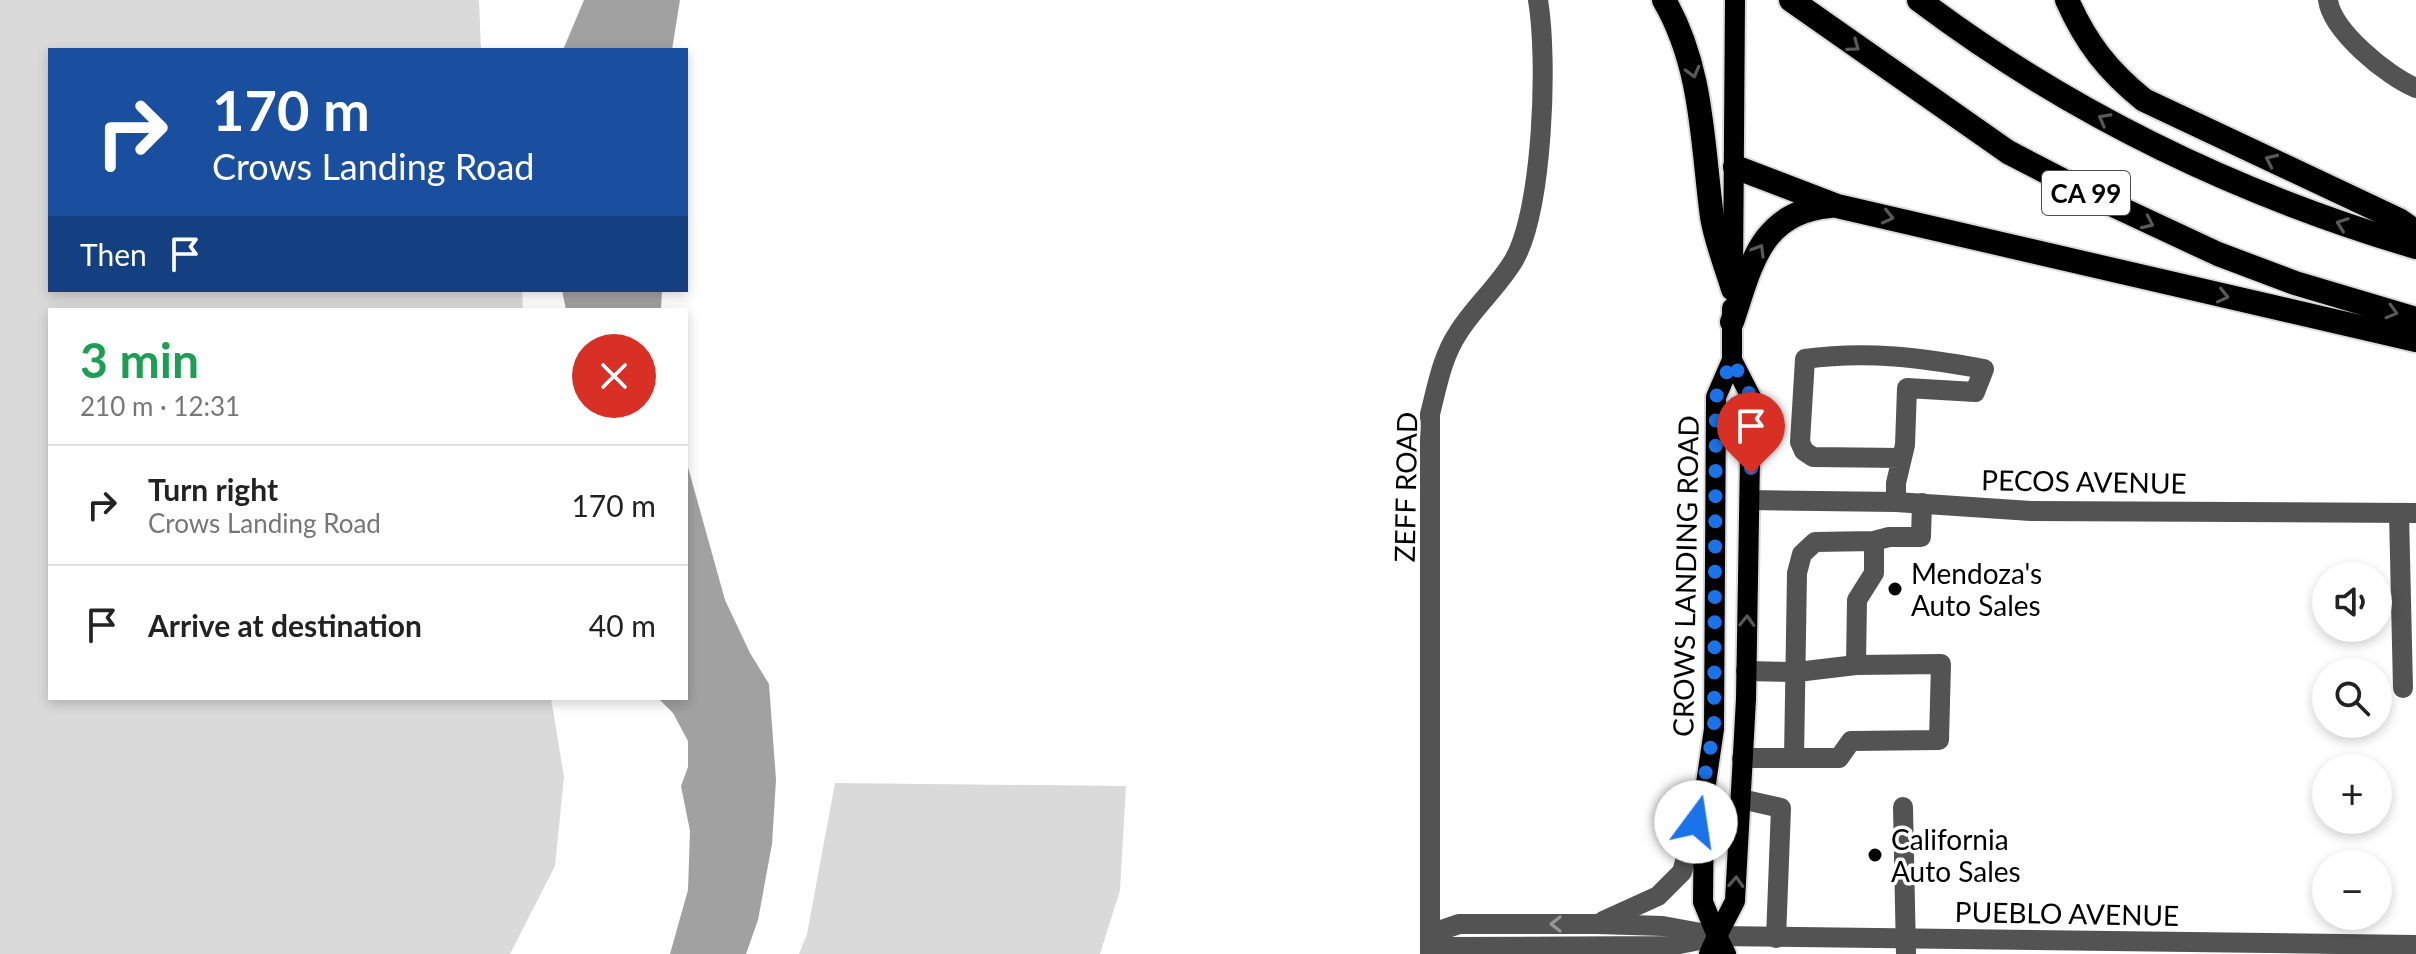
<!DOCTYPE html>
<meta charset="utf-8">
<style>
:root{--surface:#fff;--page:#f6f6f6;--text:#222;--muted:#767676;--line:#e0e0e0}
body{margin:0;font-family:Lato,sans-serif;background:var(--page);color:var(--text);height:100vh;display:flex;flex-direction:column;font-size:30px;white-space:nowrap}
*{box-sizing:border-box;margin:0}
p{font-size:26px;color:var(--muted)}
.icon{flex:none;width:44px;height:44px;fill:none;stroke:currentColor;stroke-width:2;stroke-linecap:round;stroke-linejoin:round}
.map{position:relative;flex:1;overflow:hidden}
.drawer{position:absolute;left:48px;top:308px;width:640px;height:392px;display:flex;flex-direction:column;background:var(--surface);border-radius:0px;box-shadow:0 4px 12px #0003}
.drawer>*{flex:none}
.top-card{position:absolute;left:48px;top:48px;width:640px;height:244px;border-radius:0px;box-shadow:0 4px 12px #0003;background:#1a4fa0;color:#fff;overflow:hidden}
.controls{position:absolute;left:2312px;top:562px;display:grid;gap:16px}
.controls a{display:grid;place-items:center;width:80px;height:80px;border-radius:50%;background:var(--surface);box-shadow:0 4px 12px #0003;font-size:40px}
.pin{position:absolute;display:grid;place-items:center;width:68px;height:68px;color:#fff;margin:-82px -34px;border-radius:50% 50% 50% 0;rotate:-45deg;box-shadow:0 0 8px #0007}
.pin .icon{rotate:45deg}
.me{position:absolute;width:88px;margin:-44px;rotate:14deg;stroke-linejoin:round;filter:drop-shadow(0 0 6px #0008)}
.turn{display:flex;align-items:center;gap:28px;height:168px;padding:0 32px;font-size:36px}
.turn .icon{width:104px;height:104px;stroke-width:2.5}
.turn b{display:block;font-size:56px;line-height:68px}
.then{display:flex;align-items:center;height:76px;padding:0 32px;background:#0003;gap:16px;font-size:30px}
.round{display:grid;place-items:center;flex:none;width:84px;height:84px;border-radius:42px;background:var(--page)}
.head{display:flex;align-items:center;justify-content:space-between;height:136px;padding:0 32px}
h1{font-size:48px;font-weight:700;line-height:60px;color:#1e9e55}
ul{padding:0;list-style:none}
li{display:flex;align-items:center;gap:24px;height:120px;padding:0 32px;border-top:2px solid var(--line)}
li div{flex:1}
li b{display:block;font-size:30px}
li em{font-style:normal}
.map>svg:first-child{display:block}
.green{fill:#dadada}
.water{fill:#a1a1a1}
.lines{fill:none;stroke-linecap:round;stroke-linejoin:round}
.major-casing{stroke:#dbdbdb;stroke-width:24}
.highway-casing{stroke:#dbdbdb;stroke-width:28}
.minor{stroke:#535353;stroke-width:20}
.major{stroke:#000;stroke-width:20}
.highway{stroke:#000;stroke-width:24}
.oneway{stroke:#595959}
.oneway2{stroke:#989898}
.route{stroke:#1a73e8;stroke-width:14;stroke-dasharray:0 25.2}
.poi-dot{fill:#000;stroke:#fff;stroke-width:3}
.labels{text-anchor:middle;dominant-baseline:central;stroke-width:7;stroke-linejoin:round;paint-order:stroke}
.shield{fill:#fff;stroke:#4c4c4c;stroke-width:2}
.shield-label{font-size:26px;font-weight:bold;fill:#000}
.street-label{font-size:28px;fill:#000;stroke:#fff}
.poi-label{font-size:28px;fill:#000;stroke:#fff;text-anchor:start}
</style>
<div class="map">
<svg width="2416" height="954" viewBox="0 0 2416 954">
<rect width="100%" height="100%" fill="#fff"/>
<g class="green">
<polygon points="0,0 479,0 481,50 50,50 50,290 522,290 523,310 50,310 50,698 551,698 564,777 555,866 510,954 0,954"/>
<polygon points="835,783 1126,786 1120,890 1100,954 799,954 807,934"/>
</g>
<g class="water">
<polygon points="584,0 680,0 672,50 563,50"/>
<polygon points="562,290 662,290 661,310 566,310"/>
<polygon points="686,460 725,600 750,653 769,684 776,780 772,844 758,920 746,954 670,954 688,890 690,831 681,786 688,767 688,741 673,713 658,698 686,698"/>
</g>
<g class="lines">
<g class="major-casing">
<g id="major">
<polyline points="1733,276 1735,0"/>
<polyline points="1709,954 1717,936 1703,902 1704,797 1714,729 1716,397 1732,360 1732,308"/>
<polyline points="1726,954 1717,936 1735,901 1746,699 1751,397 1732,360"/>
</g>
</g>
<g class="highway-casing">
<g id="highway">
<path d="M1664,0C1703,67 1702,142 1712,217C1716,241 1726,266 1733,289"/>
<polyline points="1791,0 2008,152 2083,191 2218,254 2295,283 2416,319"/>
<path d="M1919,0C2069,113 2237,194 2416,247"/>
<path d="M2067,0C2086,43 2108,71 2144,100L2399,220L2416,232"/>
<polyline points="1735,167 1837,206 2416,340"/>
<path d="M1732,322C1751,266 1760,212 1830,206"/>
</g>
</g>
<g class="minor">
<path d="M2328,0C2332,31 2387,76 2416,88"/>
<polyline points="1750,500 1896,502 2031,511 2416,513"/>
<path d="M1896,502V483L1905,445L1907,388L1975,392L1984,369C1923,358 1867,350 1805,359L1800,442L1804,451L1813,457L1901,458"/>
<polyline points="2399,513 2403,688"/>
<polyline points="1874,541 1815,542 1802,554 1797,573 1794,758 1839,758 1851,741 1939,740 1941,664 1856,665 1857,600 1874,573 1874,541 1889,537 1921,537 1922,503"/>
<polyline points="1746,671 1797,672 1856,665"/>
<polyline points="1742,758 1794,758"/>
<polyline points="1741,799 1781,808 1776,938"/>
<polyline points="1903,807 1906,954"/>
<polyline points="1603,921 1658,896 1682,872 1701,805"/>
<polyline points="1430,934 1459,924 1597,924 1663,926 1717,936 2416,945"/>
<polyline points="1430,934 1447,947 1669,946 1705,939"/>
<path d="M1430,954V414C1437,387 1442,357 1458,333C1474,307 1498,287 1514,260C1543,209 1548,59 1538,0"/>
</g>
<use href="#major" class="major"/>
<use href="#highway" class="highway"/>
</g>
<defs><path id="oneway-chevron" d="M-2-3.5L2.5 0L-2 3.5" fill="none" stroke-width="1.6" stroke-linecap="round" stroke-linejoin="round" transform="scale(2)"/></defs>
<g class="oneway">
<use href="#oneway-chevron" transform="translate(1854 46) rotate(36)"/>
<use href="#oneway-chevron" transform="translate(1693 72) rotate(75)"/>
<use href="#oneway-chevron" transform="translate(2104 119) rotate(-151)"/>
<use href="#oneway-chevron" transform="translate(2271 160) rotate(-155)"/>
<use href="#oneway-chevron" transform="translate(1888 217) rotate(13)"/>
<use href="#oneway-chevron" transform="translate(2148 223) rotate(25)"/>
<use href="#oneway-chevron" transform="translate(2342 224) rotate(-160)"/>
<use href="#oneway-chevron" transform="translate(1759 250) rotate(-59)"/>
<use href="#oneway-chevron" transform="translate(2223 296) rotate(13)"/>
<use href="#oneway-chevron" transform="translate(2392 312) rotate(16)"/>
<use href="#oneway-chevron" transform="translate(1747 621) rotate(-88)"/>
<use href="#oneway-chevron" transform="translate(1736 882) rotate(-87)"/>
</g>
<use class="oneway2" href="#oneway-chevron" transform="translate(1556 924) rotate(-180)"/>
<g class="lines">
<polyline class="route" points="1696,822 1714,729 1716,397 1732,360 1751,397 1751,474"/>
</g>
<g class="poi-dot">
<circle cx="1895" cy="589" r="8"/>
<circle cx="1875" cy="855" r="8"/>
</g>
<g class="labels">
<rect class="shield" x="2042" y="171" width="88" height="44" rx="6"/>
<g class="shield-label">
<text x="2086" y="193">CA 99</text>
</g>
<g class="street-label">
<text transform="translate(2084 481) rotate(1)">PECOS AVENUE</text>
<text transform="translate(1405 487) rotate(-89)">ZEFF ROAD</text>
<text transform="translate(1685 576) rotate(-89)">CROWS LANDING ROAD</text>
<text transform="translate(2067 913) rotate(1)">PUEBLO AVENUE</text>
</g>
<g class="poi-label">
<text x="1911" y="573">Mendoza's<tspan x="1911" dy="32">Auto Sales</tspan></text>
<text x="1891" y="839">California<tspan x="1891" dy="32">Auto Sales</tspan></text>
</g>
</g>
</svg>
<div class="controls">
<a><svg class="icon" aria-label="sound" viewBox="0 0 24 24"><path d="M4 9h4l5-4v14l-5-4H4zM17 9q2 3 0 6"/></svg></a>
<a><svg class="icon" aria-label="search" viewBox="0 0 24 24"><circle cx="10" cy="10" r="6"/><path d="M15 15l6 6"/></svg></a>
<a>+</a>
<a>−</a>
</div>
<div class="pin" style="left:1751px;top:474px;background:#d93025"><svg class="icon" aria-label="arrive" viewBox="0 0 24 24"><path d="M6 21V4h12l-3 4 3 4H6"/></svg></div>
<svg class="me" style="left:1696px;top:822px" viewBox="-20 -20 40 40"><circle r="19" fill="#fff"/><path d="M0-13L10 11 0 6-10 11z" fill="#1a73e8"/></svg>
<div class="top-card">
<div class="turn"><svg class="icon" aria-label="right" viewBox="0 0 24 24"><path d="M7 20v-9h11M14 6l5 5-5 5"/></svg><div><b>170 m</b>Crows Landing Road</div></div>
<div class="then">Then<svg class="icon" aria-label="arrive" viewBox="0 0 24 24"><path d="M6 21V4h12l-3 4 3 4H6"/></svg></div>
</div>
<section class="drawer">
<div class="head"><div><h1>3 min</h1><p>210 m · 12:31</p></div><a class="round" style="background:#d93025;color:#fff"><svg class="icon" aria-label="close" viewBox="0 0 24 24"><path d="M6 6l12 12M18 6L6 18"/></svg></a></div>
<ul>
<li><svg class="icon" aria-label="right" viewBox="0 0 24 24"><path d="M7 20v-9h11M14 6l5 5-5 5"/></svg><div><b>Turn right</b><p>Crows Landing Road</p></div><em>170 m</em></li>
<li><svg class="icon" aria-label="arrive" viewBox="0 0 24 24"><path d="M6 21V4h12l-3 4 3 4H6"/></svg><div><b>Arrive at destination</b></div><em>40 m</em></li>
</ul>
</section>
</div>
